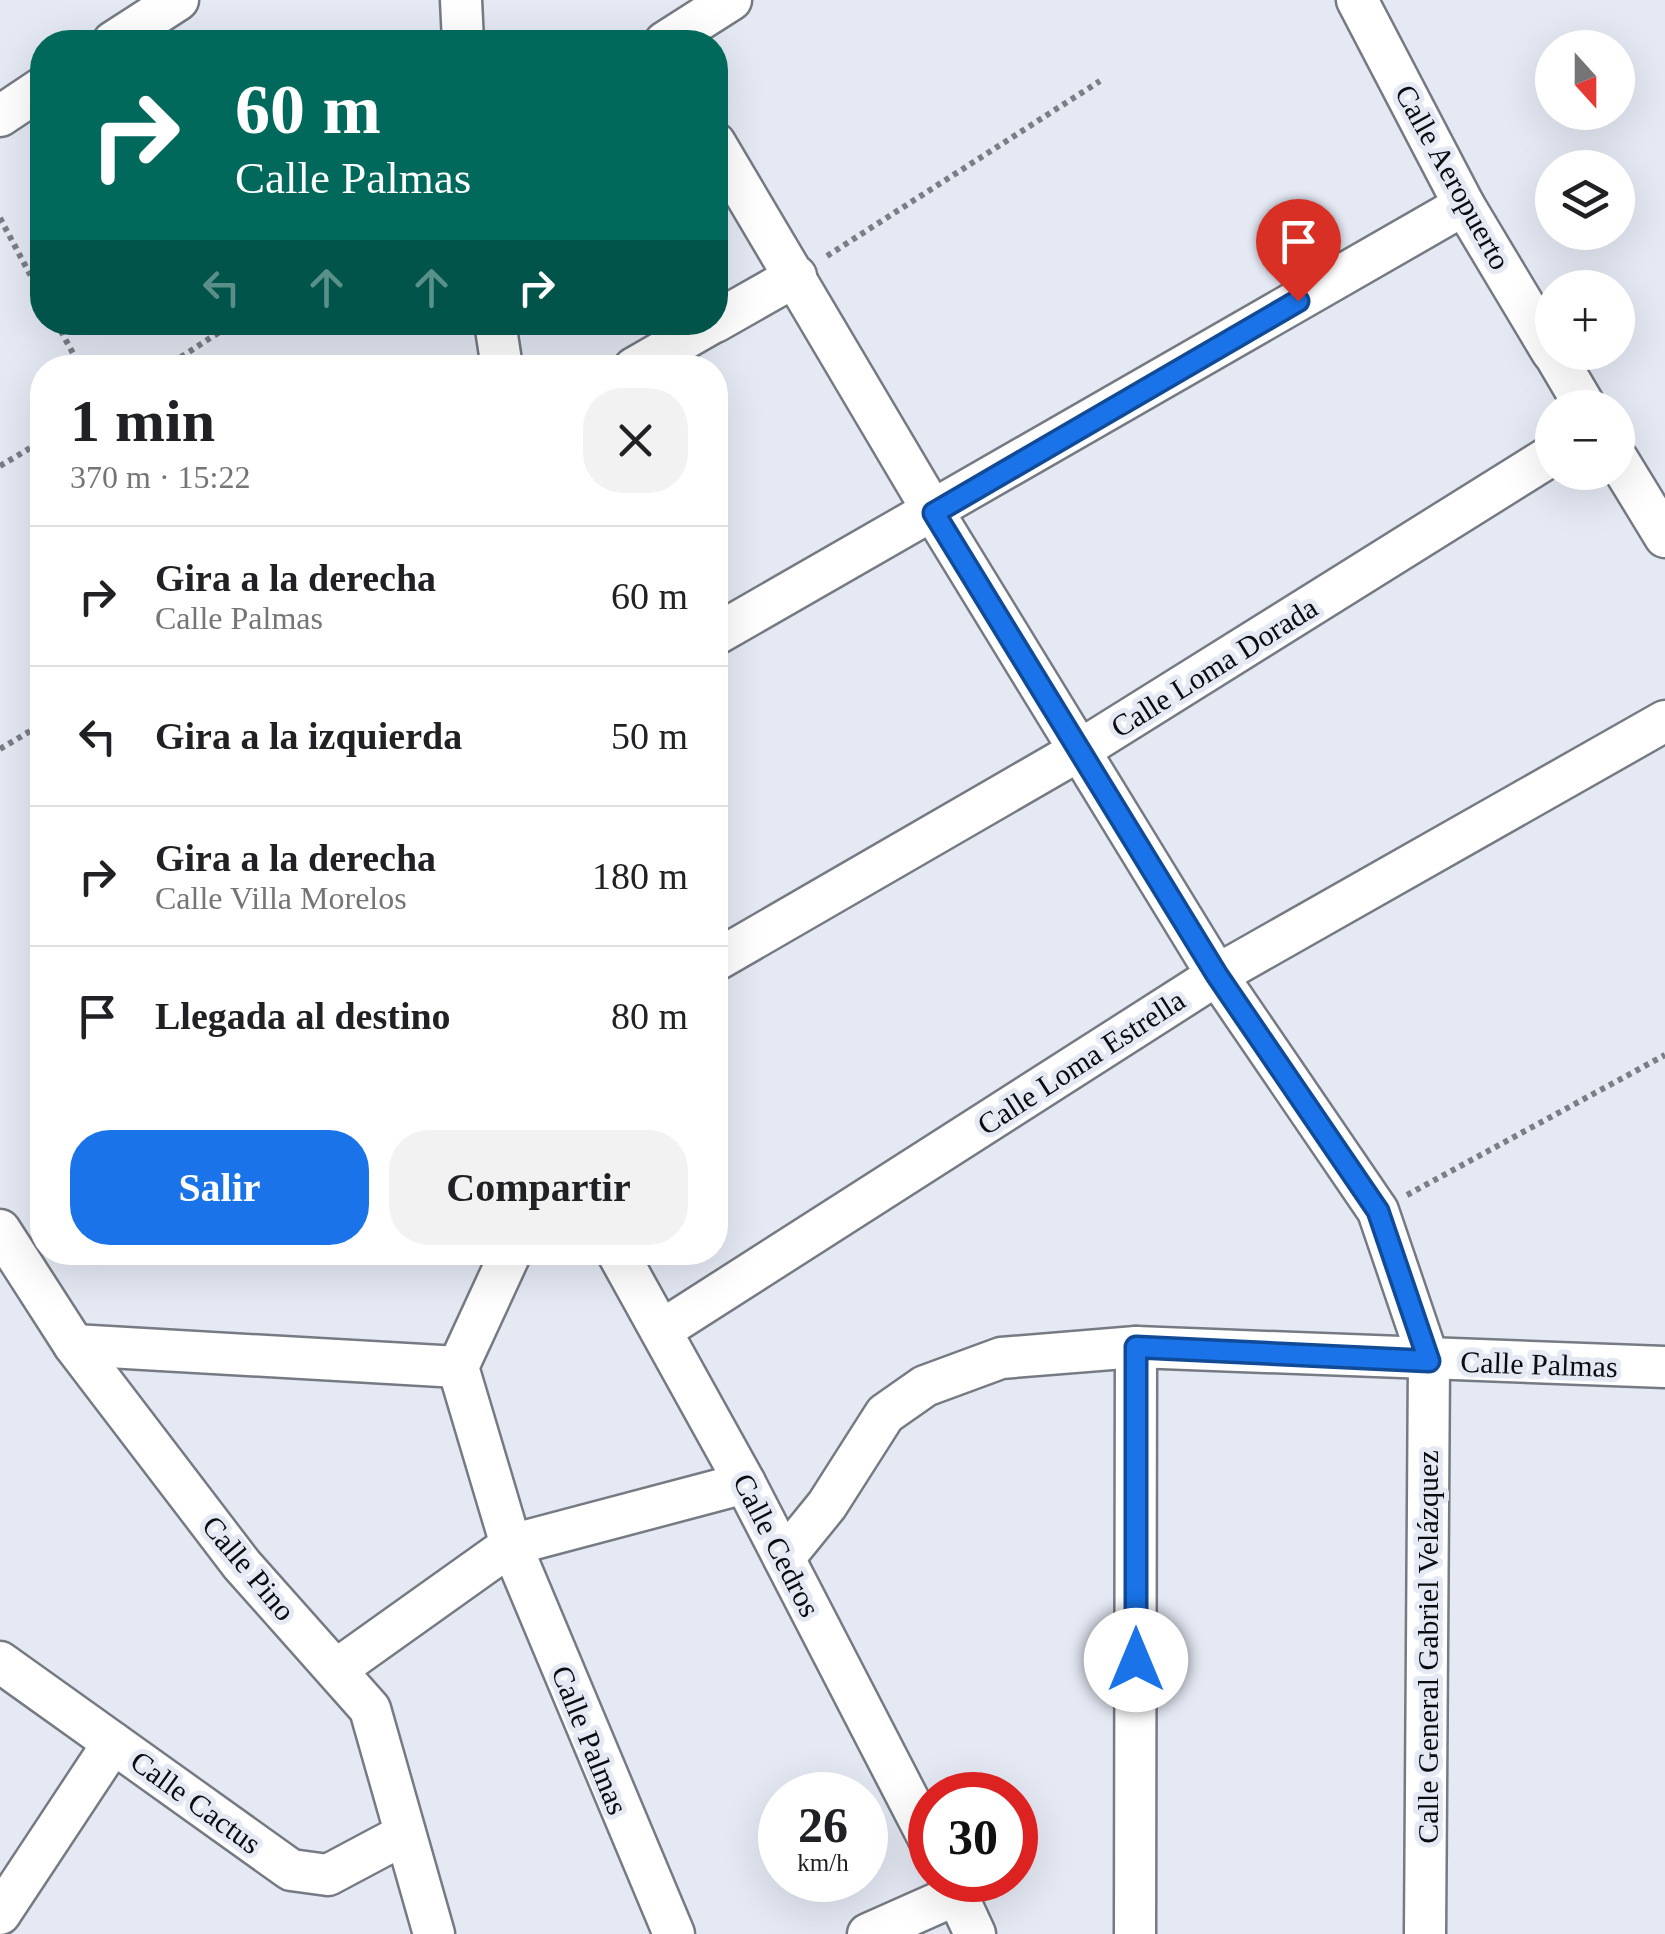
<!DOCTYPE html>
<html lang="es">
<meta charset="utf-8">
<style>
:root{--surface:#fff;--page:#f2f2f2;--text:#202124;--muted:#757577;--line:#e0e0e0;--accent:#1a73e8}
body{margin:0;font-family:Georgia,serif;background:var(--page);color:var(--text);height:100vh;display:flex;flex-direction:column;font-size:38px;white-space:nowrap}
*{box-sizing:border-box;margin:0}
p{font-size:32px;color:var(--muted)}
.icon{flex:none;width:55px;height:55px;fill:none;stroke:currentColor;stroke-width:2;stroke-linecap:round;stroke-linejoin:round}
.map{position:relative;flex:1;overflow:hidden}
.panel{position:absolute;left:30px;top:355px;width:698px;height:910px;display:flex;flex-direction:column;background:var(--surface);border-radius:40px;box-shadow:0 10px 40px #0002}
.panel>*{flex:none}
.hud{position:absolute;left:30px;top:30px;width:698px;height:305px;border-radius:40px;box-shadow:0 10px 40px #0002;background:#00695c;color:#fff;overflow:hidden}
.needle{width:65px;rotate:159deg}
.fabs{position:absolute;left:1535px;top:30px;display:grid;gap:20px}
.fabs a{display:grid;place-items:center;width:100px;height:100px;border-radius:50%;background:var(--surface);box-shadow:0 10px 40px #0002;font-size:50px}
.speed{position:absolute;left:758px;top:1772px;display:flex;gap:20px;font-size:50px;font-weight:700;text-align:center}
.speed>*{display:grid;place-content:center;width:130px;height:130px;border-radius:50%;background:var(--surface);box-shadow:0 10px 40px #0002;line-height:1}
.speed small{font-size:25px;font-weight:400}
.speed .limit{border:15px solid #d22;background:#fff;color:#111}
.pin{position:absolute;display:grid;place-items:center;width:85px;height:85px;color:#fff;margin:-102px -42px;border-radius:50% 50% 50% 0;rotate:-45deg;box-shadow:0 0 10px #0007}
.pin .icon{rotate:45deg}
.me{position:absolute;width:110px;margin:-55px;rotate:0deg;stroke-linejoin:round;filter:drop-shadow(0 0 8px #0008)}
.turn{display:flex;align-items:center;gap:35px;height:210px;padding:0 40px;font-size:45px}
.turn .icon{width:130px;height:130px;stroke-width:2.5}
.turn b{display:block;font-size:70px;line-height:85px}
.lanes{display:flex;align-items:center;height:95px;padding:0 40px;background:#0003;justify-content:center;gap:50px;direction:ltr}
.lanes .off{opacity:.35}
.round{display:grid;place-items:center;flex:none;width:105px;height:105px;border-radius:40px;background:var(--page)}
.head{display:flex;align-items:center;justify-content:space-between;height:170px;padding:0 40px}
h1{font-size:60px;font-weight:600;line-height:75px}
.primary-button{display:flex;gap:20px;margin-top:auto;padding:20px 40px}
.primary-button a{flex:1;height:115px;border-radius:40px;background:var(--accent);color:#fff;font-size:40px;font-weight:600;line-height:115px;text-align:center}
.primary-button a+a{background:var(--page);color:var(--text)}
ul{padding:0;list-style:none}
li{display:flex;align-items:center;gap:30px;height:140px;padding:0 40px;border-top:2px solid var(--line)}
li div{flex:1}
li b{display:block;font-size:38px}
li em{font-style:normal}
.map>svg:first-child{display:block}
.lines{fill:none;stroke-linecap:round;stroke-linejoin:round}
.minor-casing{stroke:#767a83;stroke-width:45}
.path{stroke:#7a7e85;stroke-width:6;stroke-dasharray:5 5;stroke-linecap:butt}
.minor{stroke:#fff;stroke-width:40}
.route-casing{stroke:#114b97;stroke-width:25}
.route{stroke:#1a73e8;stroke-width:18}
.labels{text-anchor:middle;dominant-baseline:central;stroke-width:10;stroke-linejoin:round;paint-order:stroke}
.street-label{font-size:30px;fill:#0a0c0f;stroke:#e4e9f4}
</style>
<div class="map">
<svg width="1665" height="1934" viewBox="0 0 1665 1934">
<rect width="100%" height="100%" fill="#e4e9f4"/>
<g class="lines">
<g class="minor-casing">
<g id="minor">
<polyline points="461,0 463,42"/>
<polyline points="1357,0 1464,205 1552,352"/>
<polyline points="113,42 178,0"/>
<polyline points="665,42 731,0"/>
<polyline points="0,116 42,88"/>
<polyline points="715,143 934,513 1217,975 1378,1211 1429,1361 1425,1934"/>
<polyline points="495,322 502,368"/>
<polyline points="715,322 796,276"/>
<polyline points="1553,352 1586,408"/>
<polyline points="634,368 714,322"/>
<polyline points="1618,460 1665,537"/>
<polyline points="715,635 1464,205"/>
<polyline points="715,961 1080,750 1552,455"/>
<polyline points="0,1230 74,1345 242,1565 370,1709 434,1934"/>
<polyline points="511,1252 458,1367 511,1545 674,1934"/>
<polyline points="617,1252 745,1483 930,1841"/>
<polyline points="662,1330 1217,975 1665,721"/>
<polyline points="74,1345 458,1367"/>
<polyline points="784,1558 827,1505 885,1414 925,1386 1001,1358 1136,1347 1665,1367"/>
<polyline points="0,1662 291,1870 328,1875 405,1834"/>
<polyline points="337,1669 511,1545 745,1483"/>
<polyline points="950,1880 975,1934"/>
<polyline points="0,1914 113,1743"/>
<polyline points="868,1934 958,1894"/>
<polyline points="1135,1934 1136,1347"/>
</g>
</g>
<g class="path">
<polyline points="0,218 42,297"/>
<polyline points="827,256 1100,81"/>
<polyline points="56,322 81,368"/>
<polyline points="164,368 235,322"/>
<polyline points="0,466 42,441"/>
<polyline points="0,749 42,724"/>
<polyline points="1407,1195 1665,1055"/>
</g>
<use href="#minor" class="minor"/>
</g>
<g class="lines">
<g class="route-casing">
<polyline id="route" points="1136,1660 1136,1347 1429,1361 1378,1211 1217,975 934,513 1298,301"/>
</g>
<use href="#route" class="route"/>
</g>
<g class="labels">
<g class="street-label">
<text transform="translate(1453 177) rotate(61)">Calle Aeropuerto</text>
<text transform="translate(1214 667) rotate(-32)">Calle Loma Dorada</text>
<text transform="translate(1081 1062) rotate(-33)">Calle Loma Estrella</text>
<text transform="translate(1539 1364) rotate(2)">Calle Palmas</text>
<text transform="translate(777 1545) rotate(63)">Calle Cedros</text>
<text transform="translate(249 1568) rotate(50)">Calle Pino</text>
<text transform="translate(1427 1647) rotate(-90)">Calle General Gabriel Velázquez</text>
<text transform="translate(590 1740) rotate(68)">Calle Palmas</text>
<text transform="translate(196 1802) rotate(36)">Calle Cactus</text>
</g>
</g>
</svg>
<div class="fabs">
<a><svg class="needle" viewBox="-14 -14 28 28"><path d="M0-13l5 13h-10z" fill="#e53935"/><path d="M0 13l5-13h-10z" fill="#757577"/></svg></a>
<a><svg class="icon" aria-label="layers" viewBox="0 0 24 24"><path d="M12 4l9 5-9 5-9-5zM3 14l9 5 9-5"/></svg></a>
<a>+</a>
<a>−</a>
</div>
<div class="speed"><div>26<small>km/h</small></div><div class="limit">30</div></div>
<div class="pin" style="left:1298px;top:301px;background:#d93025"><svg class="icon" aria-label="arrive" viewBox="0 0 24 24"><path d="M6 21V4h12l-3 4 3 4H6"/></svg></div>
<svg class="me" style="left:1136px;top:1660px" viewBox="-20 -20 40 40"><circle r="19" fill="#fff"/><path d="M0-13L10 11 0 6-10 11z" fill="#1a73e8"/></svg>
<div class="hud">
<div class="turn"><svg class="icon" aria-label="right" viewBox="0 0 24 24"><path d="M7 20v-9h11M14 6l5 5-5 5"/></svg><div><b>60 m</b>Calle Palmas</div></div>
<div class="lanes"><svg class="icon off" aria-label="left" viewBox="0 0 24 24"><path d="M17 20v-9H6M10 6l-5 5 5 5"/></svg><svg class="icon off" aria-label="ahead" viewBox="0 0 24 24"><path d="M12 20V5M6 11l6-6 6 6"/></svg><svg class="icon off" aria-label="ahead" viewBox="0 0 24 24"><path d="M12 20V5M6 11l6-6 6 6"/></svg><svg class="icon" aria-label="right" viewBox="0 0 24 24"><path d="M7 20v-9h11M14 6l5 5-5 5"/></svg></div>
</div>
<section class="panel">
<div class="head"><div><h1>1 min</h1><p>370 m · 15:22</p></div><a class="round"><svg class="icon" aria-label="close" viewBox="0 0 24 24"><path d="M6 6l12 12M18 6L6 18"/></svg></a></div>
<ul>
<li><svg class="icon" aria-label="right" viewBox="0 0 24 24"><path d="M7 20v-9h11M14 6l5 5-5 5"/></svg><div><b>Gira a la derecha</b><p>Calle Palmas</p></div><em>60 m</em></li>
<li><svg class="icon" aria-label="left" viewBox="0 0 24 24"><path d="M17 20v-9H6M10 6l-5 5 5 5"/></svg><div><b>Gira a la izquierda</b></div><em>50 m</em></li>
<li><svg class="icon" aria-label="right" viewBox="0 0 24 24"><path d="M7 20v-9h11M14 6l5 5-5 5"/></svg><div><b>Gira a la derecha</b><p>Calle Villa Morelos</p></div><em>180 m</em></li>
<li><svg class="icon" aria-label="arrive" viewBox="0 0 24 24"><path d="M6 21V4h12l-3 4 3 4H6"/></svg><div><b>Llegada al destino</b></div><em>80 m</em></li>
</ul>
<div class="primary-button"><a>Salir</a><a>Compartir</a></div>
</section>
</div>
